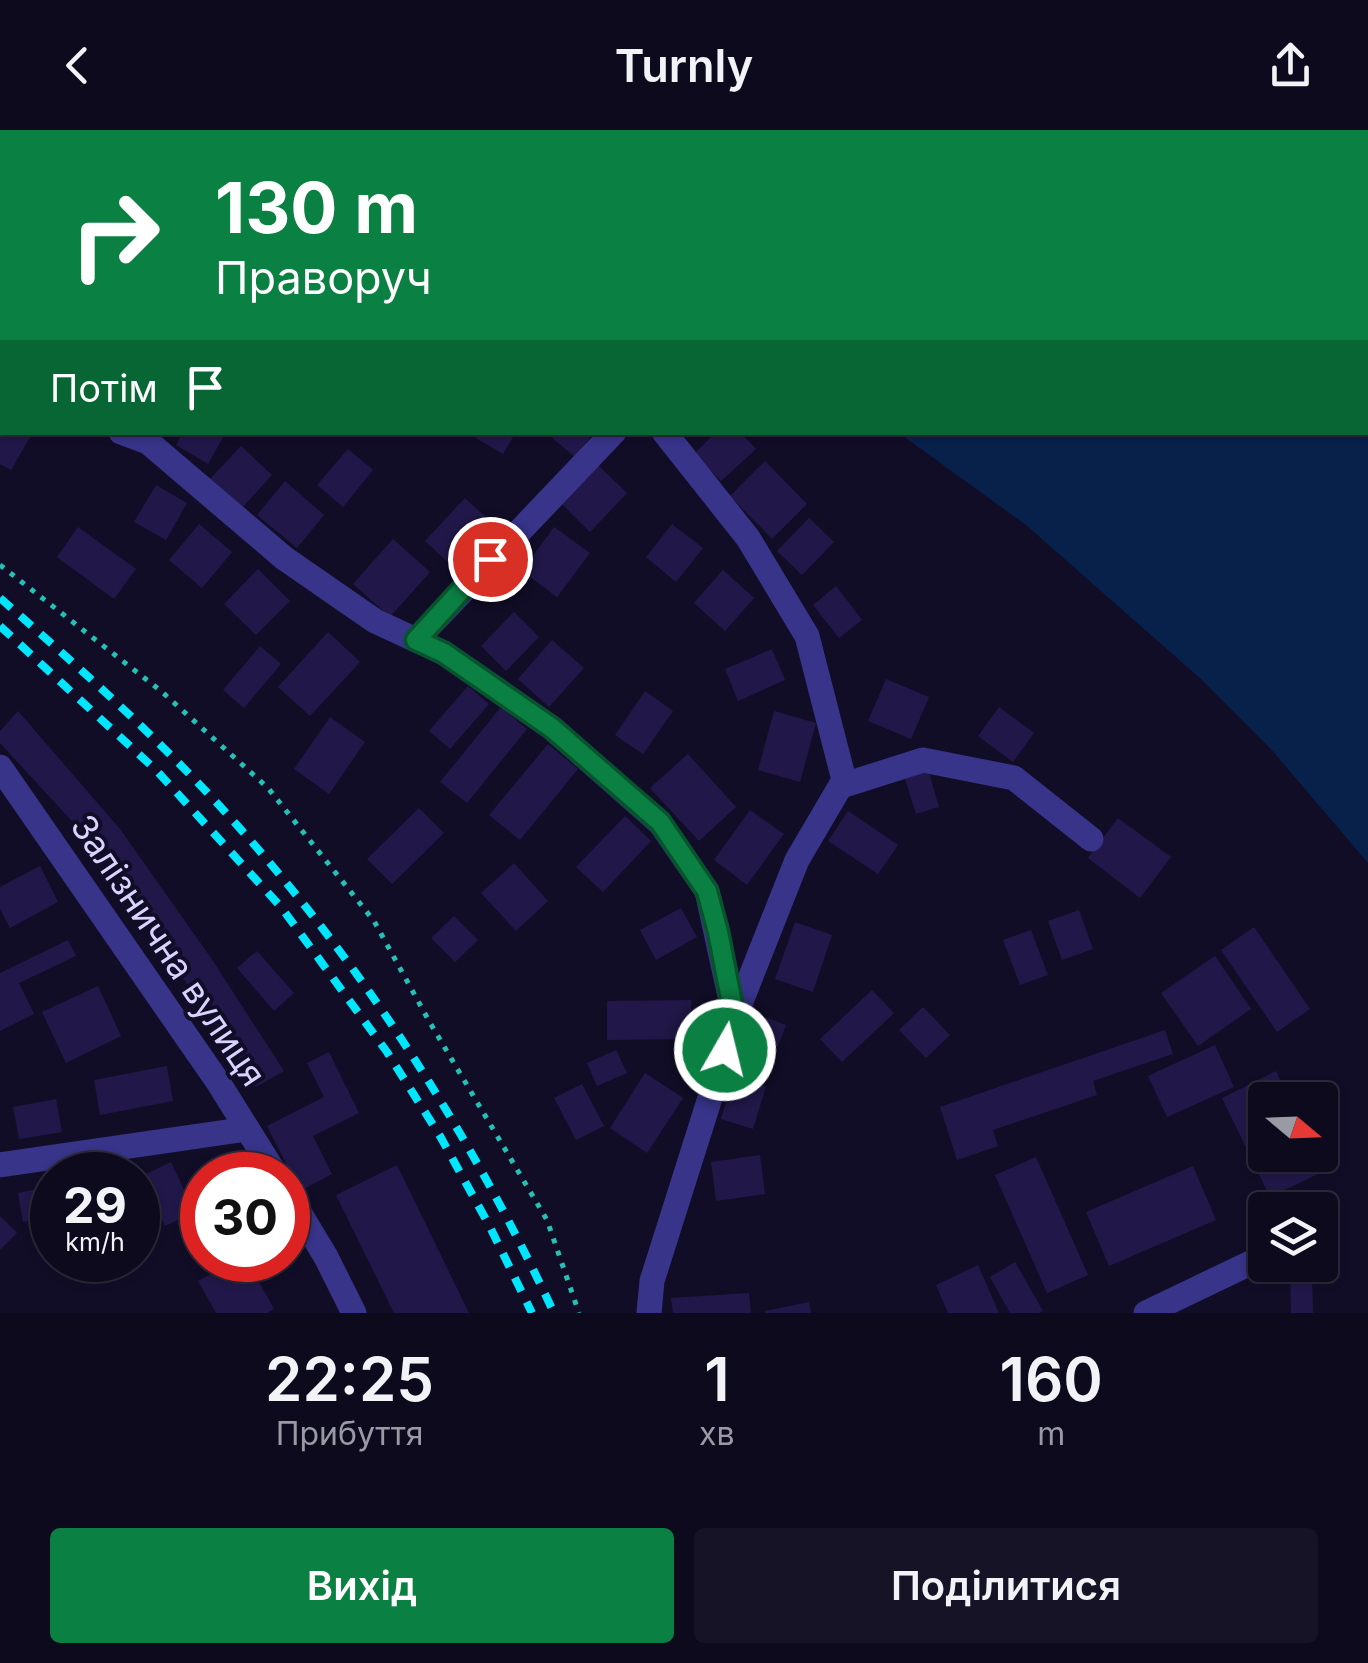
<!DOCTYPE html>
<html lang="uk">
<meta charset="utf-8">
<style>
:root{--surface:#0d0a1d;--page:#161326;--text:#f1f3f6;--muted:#9a9aa4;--line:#2d2b3b;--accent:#0b8043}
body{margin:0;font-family:Inter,sans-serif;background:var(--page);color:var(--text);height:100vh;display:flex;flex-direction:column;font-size:38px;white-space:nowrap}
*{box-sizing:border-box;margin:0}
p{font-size:32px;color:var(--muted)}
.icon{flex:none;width:55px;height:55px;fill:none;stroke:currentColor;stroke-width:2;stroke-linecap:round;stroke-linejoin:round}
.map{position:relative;height:1183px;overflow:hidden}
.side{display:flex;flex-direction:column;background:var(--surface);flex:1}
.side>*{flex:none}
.hud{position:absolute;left:0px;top:0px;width:1370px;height:305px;box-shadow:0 2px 8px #0004,0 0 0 2px var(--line);background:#0b8043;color:#fff;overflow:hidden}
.needle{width:65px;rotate:109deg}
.fabs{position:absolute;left:1248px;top:952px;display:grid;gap:20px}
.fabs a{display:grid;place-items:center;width:90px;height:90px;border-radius:10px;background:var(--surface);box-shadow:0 2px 8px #0004,0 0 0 2px var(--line);font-size:50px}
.speed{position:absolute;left:30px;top:1022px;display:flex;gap:20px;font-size:50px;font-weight:700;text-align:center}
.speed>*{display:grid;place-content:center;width:130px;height:130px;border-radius:50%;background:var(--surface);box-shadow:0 2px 8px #0004,0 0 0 2px var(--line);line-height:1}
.speed small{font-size:25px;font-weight:400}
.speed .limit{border:15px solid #d22;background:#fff;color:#111}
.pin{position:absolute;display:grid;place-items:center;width:85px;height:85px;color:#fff;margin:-42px;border:5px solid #fff;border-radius:50%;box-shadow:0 2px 10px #0007}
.me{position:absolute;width:110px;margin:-55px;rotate:8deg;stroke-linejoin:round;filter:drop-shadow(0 0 8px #0008)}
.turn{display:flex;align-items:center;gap:35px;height:210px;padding:0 50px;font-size:45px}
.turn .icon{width:130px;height:130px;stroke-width:2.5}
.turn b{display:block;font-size:70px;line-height:85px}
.then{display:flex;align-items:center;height:95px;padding:0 50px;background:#0003;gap:20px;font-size:38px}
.eta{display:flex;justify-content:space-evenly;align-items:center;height:170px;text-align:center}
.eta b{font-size:60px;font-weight:600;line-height:70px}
.cta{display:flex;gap:20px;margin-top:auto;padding:20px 50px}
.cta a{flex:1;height:115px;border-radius:10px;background:var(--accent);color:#fff;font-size:40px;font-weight:600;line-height:115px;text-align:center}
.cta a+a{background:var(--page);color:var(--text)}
header{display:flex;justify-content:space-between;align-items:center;height:130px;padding:0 50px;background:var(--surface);font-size:45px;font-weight:600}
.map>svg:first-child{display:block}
.water{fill:#08214b}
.building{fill:#211849}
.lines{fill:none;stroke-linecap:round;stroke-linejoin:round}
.path{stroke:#25c1b6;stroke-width:5;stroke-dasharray:5 8;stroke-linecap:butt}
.minor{stroke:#37348a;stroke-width:25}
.rail{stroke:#00e6fe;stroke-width:8;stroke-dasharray:15 12;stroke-linecap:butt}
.route-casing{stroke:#07532c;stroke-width:25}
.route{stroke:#0b8043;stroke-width:18}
.labels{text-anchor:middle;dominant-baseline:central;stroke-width:8;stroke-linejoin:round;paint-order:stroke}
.street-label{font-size:35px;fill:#d8d3ff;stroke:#110d27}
</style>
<header><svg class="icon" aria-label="back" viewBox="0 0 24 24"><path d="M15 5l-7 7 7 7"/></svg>Turnly<svg class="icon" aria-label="share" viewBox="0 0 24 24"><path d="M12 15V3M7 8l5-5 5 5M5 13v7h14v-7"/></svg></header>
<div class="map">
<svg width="1368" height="1183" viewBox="0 0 1368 1183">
<rect width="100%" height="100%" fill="#110d27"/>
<g class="water">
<polygon points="318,0 1359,0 1363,2 323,2"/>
<polygon points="1368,6 1368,733 1270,618 1202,550 1026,395 899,303 1368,302"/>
</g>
<g class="building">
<polygon points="0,302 33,302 11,340 0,334"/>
<polygon points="183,302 226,302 208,334 176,315"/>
<polygon points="466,302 516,302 503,324"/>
<polygon points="545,302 594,302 575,327"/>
<polygon points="716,302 740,302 756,319 721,351 694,324"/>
<polygon points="241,316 272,345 242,378 210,349"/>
<polygon points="348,319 373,340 343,377 317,355"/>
<polygon points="765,331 807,374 772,409 730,366"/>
<polygon points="597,334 627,363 590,402 561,373"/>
<polygon points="285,351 324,385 297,418 257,385"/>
<polygon points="156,355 187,373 166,410 134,392"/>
<polygon points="465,368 491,392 451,435 425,411"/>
<polygon points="809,388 834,412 802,445 777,421"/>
<polygon points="199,394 232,422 202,458 169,430"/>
<polygon points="672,394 703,418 676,452 646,427"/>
<polygon points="78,397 136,439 114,469 57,427"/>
<polygon points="554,397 590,423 557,467 522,441"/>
<polygon points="393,409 430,442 390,487 353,454"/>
<polygon points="258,439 290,471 256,505 224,474"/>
<polygon points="723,440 754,468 725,501 694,473"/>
<polygon points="836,456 862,490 839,508 813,475"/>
<polygon points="514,482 539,507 506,541 481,516"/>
<polygon points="328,502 360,532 310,586 278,557"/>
<polygon points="552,510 584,538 549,577 518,549"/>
<polygon points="260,516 281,534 244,578 223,560"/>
<polygon points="772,519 785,550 738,571 725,539"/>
<polygon points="886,549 929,567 911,609 868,591"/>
<polygon points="468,556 489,574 450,619 429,601"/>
<polygon points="645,561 673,581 643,624 615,605"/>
<polygon points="501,577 527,599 467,673 440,652"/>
<polygon points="999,577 1034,603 1013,632 978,606"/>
<polygon points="18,581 120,699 211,828 284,941 256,957 93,714 0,613 0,601"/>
<polygon points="774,581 816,593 800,652 758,640"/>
<polygon points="330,587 365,612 329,664 294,639"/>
<polygon points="548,614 578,639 520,710 489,685"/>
<polygon points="688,624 736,677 699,711 650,658"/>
<polygon points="928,639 939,677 916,684 904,646"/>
<polygon points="419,678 444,703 392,754 367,729"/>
<polygon points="750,680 784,704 747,755 714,730"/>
<polygon points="848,681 898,715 878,744 828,711"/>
<polygon points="625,686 651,711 603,762 576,737"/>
<polygon points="1118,688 1171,727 1140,768 1088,728"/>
<polygon points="514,733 548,771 516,801 481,763"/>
<polygon points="40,736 58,772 10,798 0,779 0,757"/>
<polygon points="681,778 697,807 656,830 640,800"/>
<polygon points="1079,780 1093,819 1062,830 1048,791"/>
<polygon points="454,786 478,810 455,832 431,808"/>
<polygon points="795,792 832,805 813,862 775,849"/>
<polygon points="1254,797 1310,879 1277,902 1221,820"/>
<polygon points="1031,800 1048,845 1020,855 1003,810"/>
<polygon points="68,810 76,826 19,853 34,884 0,901 0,843"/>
<polygon points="257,821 294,863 274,881 237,838"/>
<polygon points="1215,826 1251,879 1198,916 1161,863"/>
<polygon points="98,856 121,906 66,933 42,882"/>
<polygon points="872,860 894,883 842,932 820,909"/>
<polygon points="691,870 691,909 607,910 607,871"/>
<polygon points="923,877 950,905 926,928 899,900"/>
<polygon points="758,884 786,895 770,938 742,927"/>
<polygon points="1165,900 1173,924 1093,951 1097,965 993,1000 998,1016 957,1030 940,977"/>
<polygon points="1215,915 1234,957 1167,987 1148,946"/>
<polygon points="616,920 627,943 597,956 587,933"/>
<polygon points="329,922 359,983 313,1006 332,1044 300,1061 267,996 324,967 307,933"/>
<polygon points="167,936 173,971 100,985 94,950"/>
<polygon points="1276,941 1290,970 1265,970 1265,1025 1316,1025 1324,1041 1270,1067 1222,968"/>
<polygon points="645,943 683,968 647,1023 610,998"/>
<polygon points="733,947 766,957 753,999 721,989"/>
<polygon points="582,954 604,996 576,1010 554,968"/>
<polygon points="56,969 62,1002 19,1009 13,977"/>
<polygon points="760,1025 765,1064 716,1071 711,1032"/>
<polygon points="1036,1027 1088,1145 1047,1163 995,1045"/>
<polygon points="171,1032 184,1060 202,1051 202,1079 165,1096 142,1046"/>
<polygon points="397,1035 469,1183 394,1183 336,1065"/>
<polygon points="1193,1036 1216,1090 1109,1136 1086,1082"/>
<polygon points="52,1056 52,1086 23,1092 18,1063"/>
<polygon points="0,1086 17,1103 0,1120"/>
<polygon points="236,1130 247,1130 274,1179 267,1183 216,1183 198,1151"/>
<polygon points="1015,1132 1043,1181 1039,1183 1010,1183 990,1147"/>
<polygon points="978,1135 999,1183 948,1183 936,1155"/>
<polygon points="1312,1143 1313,1183 1291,1183 1290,1144"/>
<polygon points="749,1163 751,1183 673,1183 671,1168"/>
<polygon points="809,1172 811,1183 765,1183 765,1181"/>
</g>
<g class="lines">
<polyline class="path" points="0,435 161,561 268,658 374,791 429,891 547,1090 579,1183"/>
<g class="minor">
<polyline points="49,2 50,0"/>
<polyline points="0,65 2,62"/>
<polyline points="0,261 2,262"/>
<polyline points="121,302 148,312 284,428 375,491 444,523 552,598 660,693 707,761 735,889 652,1151 649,1183"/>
<polyline points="664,302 748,408 807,506 844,650 797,730 736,884"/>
<polyline points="416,510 614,302"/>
<polyline points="0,637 218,952 276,1045"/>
<polyline points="841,656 923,630 1014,648 1091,709"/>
<polyline points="0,1035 247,999"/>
<polyline points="288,1064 326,1127 354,1183"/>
<polyline points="1146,1183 1265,1126"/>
</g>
<g class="rail">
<path d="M0,468C82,540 164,613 236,694C366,839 472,1007 554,1183"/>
<polyline points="0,496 156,640 281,777 387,922 440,1006 489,1095 532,1183"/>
</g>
</g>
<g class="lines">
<g class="route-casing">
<polyline id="route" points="490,429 416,510 444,523 552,598 660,692 707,761 718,802 735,889 725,920"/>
</g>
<use href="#route" class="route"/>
</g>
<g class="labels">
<g class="street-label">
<text transform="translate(169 820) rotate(56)">Залізнична вулиця</text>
</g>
</g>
</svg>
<div class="fabs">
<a><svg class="needle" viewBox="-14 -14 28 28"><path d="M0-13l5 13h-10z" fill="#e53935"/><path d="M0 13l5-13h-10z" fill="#9a9aa4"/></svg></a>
<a><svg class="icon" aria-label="layers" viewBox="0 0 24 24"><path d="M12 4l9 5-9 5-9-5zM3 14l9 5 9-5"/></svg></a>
</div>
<div class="speed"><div>29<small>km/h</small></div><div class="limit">30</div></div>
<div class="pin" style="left:490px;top:429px;background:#d93025"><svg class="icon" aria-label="arrive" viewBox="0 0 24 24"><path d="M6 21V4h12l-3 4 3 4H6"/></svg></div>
<svg class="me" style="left:725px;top:920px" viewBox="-20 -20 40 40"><circle r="17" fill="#0b8043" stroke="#fff" stroke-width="3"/><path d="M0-11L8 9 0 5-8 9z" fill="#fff"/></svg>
<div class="hud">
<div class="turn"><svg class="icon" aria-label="right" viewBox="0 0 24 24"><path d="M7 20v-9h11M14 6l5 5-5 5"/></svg><div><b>130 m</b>Праворуч</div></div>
<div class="then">Потім<svg class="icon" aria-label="arrive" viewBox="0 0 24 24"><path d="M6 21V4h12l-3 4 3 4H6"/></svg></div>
</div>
</div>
<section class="side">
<div class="eta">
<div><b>22:25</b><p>Прибуття</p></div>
<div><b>1</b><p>хв</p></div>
<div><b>160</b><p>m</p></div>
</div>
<div class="cta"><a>Вихід</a><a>Поділитися</a></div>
</section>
